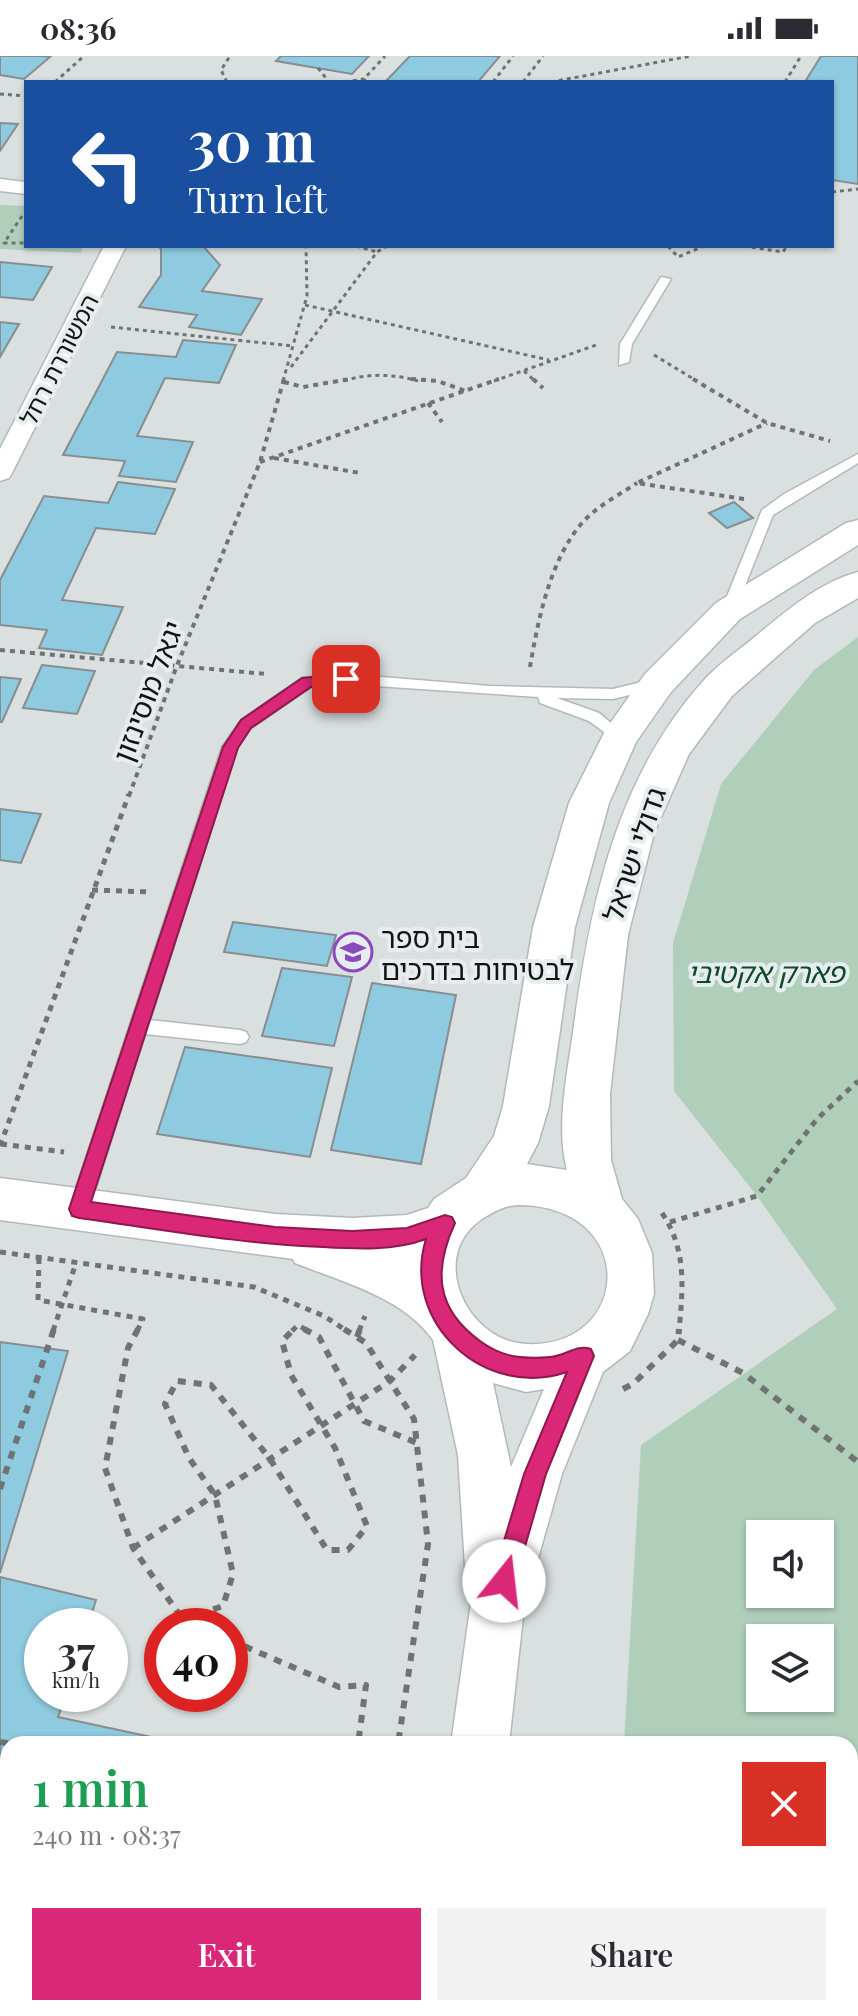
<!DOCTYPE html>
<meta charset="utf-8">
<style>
:root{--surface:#fff;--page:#f2f2f3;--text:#2b2b33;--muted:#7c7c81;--accent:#db2777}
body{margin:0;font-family:"Playfair Display","Noto Sans Hebrew",serif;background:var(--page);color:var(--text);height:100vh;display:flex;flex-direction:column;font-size:30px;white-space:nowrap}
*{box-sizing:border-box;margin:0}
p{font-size:26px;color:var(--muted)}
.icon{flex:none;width:44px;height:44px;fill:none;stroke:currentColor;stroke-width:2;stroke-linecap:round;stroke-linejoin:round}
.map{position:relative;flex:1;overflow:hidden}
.sheet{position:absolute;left:0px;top:1680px;width:858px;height:280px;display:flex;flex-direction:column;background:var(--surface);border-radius:24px 24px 0 0;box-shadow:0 2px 6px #0004}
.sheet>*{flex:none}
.hud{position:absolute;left:24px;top:24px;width:810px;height:168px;border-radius:0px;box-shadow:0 2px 6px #0004;background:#1a4fa0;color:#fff;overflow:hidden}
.fabs{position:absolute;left:746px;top:1464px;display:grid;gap:16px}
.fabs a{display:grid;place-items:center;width:88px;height:88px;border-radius:0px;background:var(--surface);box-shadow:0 2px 6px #0004;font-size:40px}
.speed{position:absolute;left:24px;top:1552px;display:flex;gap:16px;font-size:40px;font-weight:700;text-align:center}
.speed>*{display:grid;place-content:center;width:104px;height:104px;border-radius:50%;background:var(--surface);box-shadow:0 2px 6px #0004;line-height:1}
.speed small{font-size:20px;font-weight:400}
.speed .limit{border:12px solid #d22;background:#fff;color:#111}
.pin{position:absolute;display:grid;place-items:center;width:68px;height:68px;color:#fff;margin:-34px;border-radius:16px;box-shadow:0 4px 12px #0006}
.me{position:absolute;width:88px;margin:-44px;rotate:16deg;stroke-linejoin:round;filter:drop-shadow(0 0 6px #0008)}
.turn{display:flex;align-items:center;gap:28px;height:168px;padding:0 32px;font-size:36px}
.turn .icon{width:104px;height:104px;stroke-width:2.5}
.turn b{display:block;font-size:56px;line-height:68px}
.round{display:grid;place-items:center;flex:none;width:84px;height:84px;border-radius:0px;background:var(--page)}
.summary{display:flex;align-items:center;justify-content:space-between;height:136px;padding:0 32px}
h1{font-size:48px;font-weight:600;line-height:60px;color:#1e9e55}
.primary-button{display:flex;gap:16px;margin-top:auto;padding:16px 32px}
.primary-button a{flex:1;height:92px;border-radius:0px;background:var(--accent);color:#fff;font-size:32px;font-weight:600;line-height:92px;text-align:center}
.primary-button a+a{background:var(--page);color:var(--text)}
.status{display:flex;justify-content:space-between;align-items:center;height:56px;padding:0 40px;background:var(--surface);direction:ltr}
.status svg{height:22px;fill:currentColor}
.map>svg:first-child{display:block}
.green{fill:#b0cfbb;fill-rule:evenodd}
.building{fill:#8ecbe0;stroke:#888d8f;stroke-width:2}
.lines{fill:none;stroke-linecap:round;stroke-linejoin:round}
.service-casing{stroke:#b3b9b9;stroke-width:3}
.minor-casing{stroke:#b3b9b9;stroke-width:3}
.tertiary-casing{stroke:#b3b9b9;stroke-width:3}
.path-far3{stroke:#6f7373;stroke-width:3;stroke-dasharray:4 4;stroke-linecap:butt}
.path-far2{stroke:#6f7373;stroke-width:4;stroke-dasharray:5 5;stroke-linecap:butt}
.path-far1{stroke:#6f7373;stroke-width:5;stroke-dasharray:6 6;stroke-linecap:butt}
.path{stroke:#6f7373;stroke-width:6;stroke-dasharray:8 8;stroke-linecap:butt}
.service{fill:#fff;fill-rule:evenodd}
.minor{fill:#fff;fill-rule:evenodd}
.tertiary{fill:#fff;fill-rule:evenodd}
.route{fill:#db2777;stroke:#8e194d;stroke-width:2}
.labels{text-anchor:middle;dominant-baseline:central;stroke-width:8;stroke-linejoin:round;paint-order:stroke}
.far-street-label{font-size:24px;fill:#121414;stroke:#e7edee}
.street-label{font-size:28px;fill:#121414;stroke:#e7edee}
.poi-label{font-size:28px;fill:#121414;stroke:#e7edee;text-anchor:start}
.park-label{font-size:28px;font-style:italic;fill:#0c4a2c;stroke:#e7edee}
</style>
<div class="status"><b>08:36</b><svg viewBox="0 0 49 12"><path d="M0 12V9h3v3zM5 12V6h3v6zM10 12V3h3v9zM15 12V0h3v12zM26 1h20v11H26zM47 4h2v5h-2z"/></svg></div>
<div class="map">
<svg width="858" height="1960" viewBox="0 0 858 1960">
<rect width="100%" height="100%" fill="#dae0e0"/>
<g class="green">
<polygon points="0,149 26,150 26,190 83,190 81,197 0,193"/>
<path d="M858,581V1960H609L610,1952H850V1688H624L641,1389L837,1253L757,1140L674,1035L673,887L721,728L814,614ZM760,1478H820V1538H760ZM760,1582H820V1642H760Z"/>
</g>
<g class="building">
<polygon points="0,0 43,0 50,1 24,23 0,19"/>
<polygon points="281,0 369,0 352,18 276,5"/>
<polygon points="410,0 500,0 478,26 385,26"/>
<polygon points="821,0 858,0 858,128 832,124 832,26 805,26"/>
<polygon points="0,67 18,68 0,95"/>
<polygon points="158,190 203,190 220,209 202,235 262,243 241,279 189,271 197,259 139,251 161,219 161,193"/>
<polygon points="0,206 52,211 33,244 0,241"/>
<polygon points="0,266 19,268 0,301"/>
<polygon points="183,284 236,289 219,327 165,322 137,380 193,386 176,426 119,420 125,405 63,399 117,296 176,301"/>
<polygon points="118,426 175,433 155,478 96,472 62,544 123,551 102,599 39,592 47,574 0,569 0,524 44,440 108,447"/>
<polygon points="734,446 753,462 727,472 709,457"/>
<polygon points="42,609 95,615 77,658 23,652"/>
<polygon points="0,621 21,623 2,666 0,666"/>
<polygon points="0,753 41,758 21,807 0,804"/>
<polygon points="233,866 336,879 327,910 224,896"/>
<polygon points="282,912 352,921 334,990 262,980"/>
<polygon points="372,927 456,939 421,1108 331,1094"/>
<polygon points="185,991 332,1012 310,1101 157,1078"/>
<polygon points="0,1286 68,1295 0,1517"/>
<polygon points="0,1521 96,1544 88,1570 42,1570 42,1638 66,1638 58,1661 184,1688 8,1688 8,1814 0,1813"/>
</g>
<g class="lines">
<g class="service-casing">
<g id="service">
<polygon points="661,221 671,223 632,288 629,306 619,309 620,288"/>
<polygon points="858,398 858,407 773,459 735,555 728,560 723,558 721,555 762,454 784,438"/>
<polygon points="346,618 490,630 613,633 658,622 665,627 663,631 613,643 557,642 599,657 624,678 627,682 619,687 589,665 540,647 538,641 346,628 311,631 251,672 237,692 150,964 240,974 246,976 249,981 246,986 240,988 145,978 89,1153 86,1159 79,1162 72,1159 69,1153 222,691 241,664 302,622"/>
<polygon points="0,1872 8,1874 8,1900 0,1898"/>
<polygon points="373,1952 442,1952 445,1960 376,1960"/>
</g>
</g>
<g class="minor-casing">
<g id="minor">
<polygon points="0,123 26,126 26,138 0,135"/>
<polygon points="104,190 126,190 12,417 9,422 0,425 0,393"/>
</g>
</g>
<g class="tertiary-casing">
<g id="tertiary">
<path d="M858,464V489L740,563L671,636L636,686L609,747L575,871L549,1050L538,1087L527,1108L567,1114C555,1069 568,1015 574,969C591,844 617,720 705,623C720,607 739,594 756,580C786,555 820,526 858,516V542L815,567L732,640L689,698L654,777L628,879L610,1038L611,1104L622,1143L638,1163L652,1197L654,1238L648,1258L630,1295L603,1316L562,1418L524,1552L509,1688H451L472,1539L466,1526L458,1399L433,1284C403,1241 342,1226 295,1207L293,1203L0,1164V1122L275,1158L352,1162L407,1159L428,1152L434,1143L466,1122L494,1080L503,1050L533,871L569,747L606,673L645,618L716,547L846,467ZM521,1149C640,1152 631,1293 526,1288C466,1285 427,1200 482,1163C495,1155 505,1149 521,1149ZM493,1327L526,1336L544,1333L511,1411Z"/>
<polygon points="417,1952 481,1952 480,1960 416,1960"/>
</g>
</g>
<g class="path-far3">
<polyline points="318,12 329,26"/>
<polyline points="55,26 84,0"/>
<polyline points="227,26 221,14 230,0"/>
<polyline points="345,26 364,23"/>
<polyline points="366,26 364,23 385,0"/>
<polyline points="493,26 513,0"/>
<polyline points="523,26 543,0"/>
<polyline points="551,26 691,0"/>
<polyline points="785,26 801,0"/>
<polyline points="0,38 26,40"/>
<polyline points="832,136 858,133"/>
<polyline points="22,160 4,187 26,187"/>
<polyline points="356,190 377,196"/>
<polyline points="668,190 678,201 704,190"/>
<polyline points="744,190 783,196 787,190"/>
<polyline points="305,249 549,304"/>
<polyline points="111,271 293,290"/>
<polyline points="654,299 697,325"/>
<polyline points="291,311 377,196 387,190"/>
<polyline points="524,315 535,325"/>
<polyline points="283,325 307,240 306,190"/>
<path d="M344,325C366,317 395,318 418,325"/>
<polyline points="494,325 599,288"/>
</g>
<g class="path-far2">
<polyline points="411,323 438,325 465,335"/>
<polyline points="533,323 543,332"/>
<polyline points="693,323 767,367 830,385"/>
<polyline points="284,326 303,331 350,323"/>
<polyline points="428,347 442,366"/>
<polyline points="274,402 360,417"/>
<polyline points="260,406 499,323"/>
<polyline points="744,443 637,427 767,367"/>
<polyline points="0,594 266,618"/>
<path d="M530,611C538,564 550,504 582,467C597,450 619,439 637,427"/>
<polyline points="129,740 176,612 260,406 284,323"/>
</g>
<g class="path-far1">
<polyline points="92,834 151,836"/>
<polyline points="1,1088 64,1096"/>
<polyline points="0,1090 129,738"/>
<path d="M662,1157C687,1194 683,1232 679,1275"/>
<polyline points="670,1166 757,1140 817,1063 858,1025"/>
<polyline points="0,1196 254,1231 324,1260 347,1275"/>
<polyline points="39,1202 38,1244 143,1263 137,1275"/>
<polyline points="53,1275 76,1207"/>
<polyline points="292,1275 298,1269 308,1275"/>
<polyline points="359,1275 365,1260"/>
</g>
<g class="path">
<polyline points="138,1273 128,1292 105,1412 133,1492 183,1564 197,1570"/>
<polyline points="304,1273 319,1281 364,1365 417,1387"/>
<polyline points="344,1273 366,1287 414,1363 428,1488 398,1688"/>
<polyline points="357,1281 360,1273"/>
<polyline points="678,1284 743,1317 858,1406"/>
<polyline points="623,1333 633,1328 678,1284 679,1273"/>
<polyline points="0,1433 54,1273"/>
<polyline points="133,1492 390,1325 415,1299"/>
<polyline points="183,1564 223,1550 233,1518 215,1439 189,1402 165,1348 177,1325 211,1329 270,1403 327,1494 348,1494 367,1470 335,1392 291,1319 282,1285 294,1273"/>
<polyline points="230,1584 339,1631 366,1629 358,1688"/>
<polyline points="0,1686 13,1688"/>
<polyline points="665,1952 708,1960"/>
</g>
<use href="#service" class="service"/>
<use href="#minor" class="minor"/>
<use href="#tertiary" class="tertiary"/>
</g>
<path class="route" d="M346,618L354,623L351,626L311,631L251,672L238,692L91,1146L275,1171L352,1175L407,1172L445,1159L452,1161L455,1167C433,1215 436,1253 480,1285C491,1293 506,1300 520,1301C529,1302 541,1302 550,1301C565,1300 577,1288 591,1293L594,1300L546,1418L515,1525L512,1533L504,1537L496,1533L492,1525L524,1418L567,1316C485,1344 400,1267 426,1183C394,1195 357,1193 323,1191C241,1188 160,1173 79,1162L72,1160L69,1153L223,691L241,664L302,622Z"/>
<defs>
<g id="school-ring" transform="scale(2)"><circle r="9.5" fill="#e7edee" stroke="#8a49be" stroke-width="1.5"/><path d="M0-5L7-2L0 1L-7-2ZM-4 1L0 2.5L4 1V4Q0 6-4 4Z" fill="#8a49be"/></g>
</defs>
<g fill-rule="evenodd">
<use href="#school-ring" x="353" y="896"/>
</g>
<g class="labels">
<g class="far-street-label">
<text transform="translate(58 303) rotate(-63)">המשוררת רחל</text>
</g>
<g class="street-label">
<text transform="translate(147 635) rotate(-69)">יגאל מוסינזון</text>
<text transform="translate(633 798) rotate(-71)">גדולי ישראל</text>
</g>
<g class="poi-label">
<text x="381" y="880">בית ספר<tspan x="381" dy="32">לבטיחות בדרכים</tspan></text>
</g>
<g class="park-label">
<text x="766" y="915">פארק אקטיבי</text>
</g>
</g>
</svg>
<div class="fabs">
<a><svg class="icon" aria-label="sound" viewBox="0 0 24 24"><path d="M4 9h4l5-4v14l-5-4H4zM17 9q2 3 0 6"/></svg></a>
<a><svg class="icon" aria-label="layers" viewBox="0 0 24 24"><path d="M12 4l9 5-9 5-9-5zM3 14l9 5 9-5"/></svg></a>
</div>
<div class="speed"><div>37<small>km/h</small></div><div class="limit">40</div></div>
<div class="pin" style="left:346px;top:623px;background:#d93025"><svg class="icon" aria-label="arrive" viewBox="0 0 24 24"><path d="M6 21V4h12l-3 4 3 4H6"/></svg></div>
<svg class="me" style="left:504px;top:1525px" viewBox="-20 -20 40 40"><circle r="19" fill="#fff"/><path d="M0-13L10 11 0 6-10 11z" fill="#db2777"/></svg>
<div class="hud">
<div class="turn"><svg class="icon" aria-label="left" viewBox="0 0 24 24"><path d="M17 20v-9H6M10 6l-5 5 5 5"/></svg><div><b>30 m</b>Turn left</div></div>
</div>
<section class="sheet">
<div class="summary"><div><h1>1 min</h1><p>240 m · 08:37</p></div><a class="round" style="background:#d93025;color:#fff"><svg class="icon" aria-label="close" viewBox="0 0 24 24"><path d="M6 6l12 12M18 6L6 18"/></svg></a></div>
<div class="primary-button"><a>Exit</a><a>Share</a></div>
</section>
</div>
